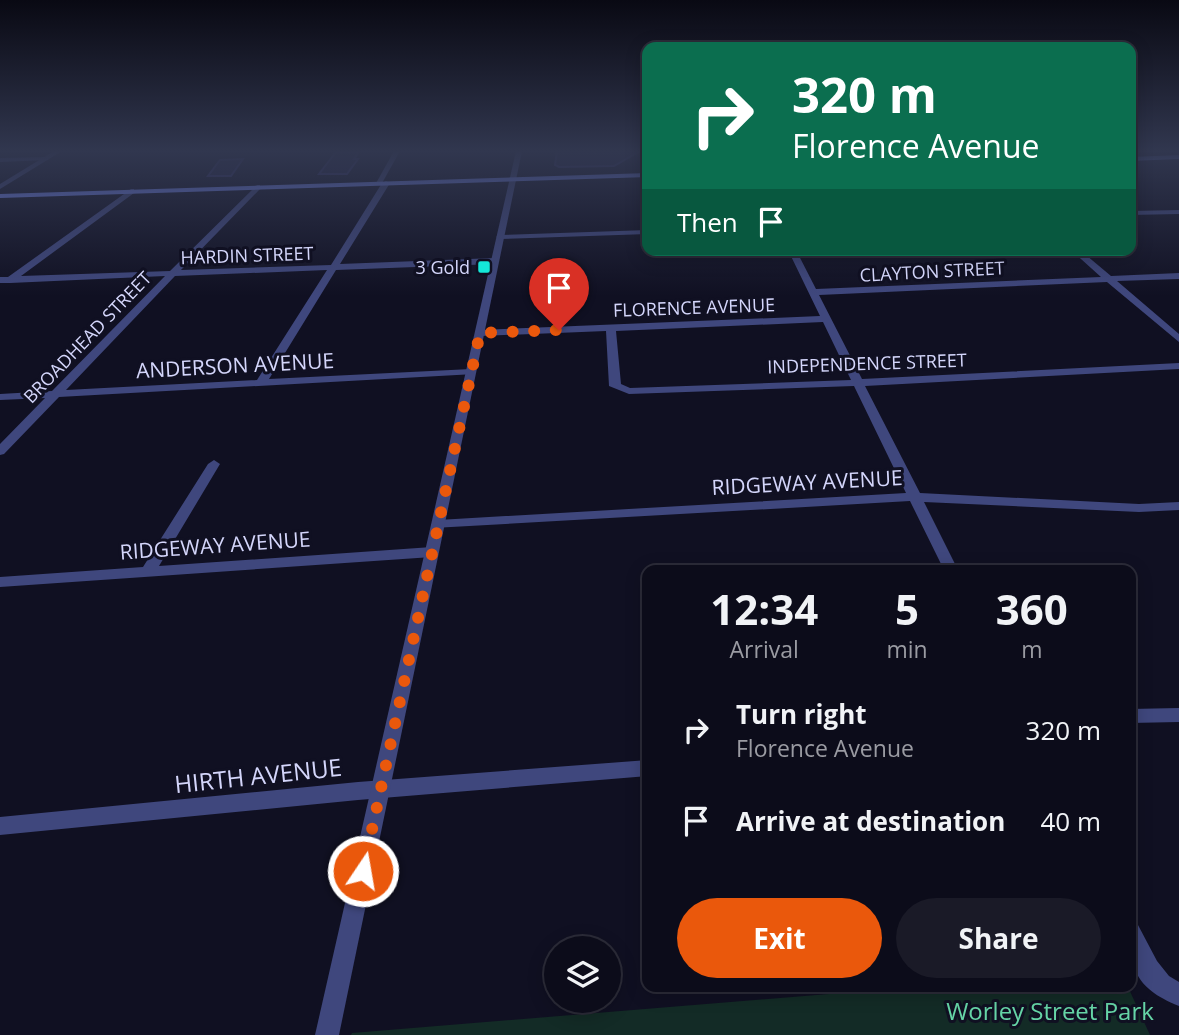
<!DOCTYPE html>
<style>
:root{--surface:#0c0c1a;--page:#1a1a27;--text:#f1f3f6;--muted:#9a9ba2;--line:#2c2c39;--accent:#ea580c}
body{margin:0;font-family:"Open Sans",sans-serif;background:var(--page);color:var(--text);height:100vh;display:flex;flex-direction:column;font-size:26px;white-space:nowrap}
*{box-sizing:border-box;margin:0}
p{font-size:23px;color:var(--muted)}
.icon{flex:none;width:38px;height:38px;fill:none;stroke:currentColor;stroke-width:2;stroke-linecap:round;stroke-linejoin:round}
.map{position:relative;flex:1;overflow:hidden}
.sheet{position:absolute;left:642px;top:565px;width:494px;height:427px;display:flex;flex-direction:column;background:var(--surface);border-radius:14px;box-shadow:0 4px 18px #0003,0 0 0 2px var(--line)}
.sheet>*{flex:none}
.hud{position:absolute;left:642px;top:42px;width:494px;height:214px;border-radius:14px;box-shadow:0 4px 18px #0003,0 0 0 2px var(--line);background:#0b6e4f;color:#fff;overflow:hidden}
.buttons{position:absolute;left:544px;top:936px;display:grid;gap:14px}
.buttons a{display:grid;place-items:center;width:77px;height:77px;border-radius:50%;background:var(--surface);box-shadow:0 4px 18px #0003,0 0 0 2px var(--line);font-size:35px}
.pin{position:absolute;display:grid;place-items:center;width:60px;height:60px;color:#fff;margin:-72px -30px;border-radius:50% 50% 50% 0;rotate:-45deg;box-shadow:0 0 7px #0007}
.pin .icon{rotate:45deg}
.me{position:absolute;width:77px;margin:-38px;rotate:12deg;stroke-linejoin:round;filter:drop-shadow(0 0 5px #0008)}
.turn{display:flex;align-items:center;gap:24px;height:147px;padding:0 35px;font-size:32px}
.turn .icon{width:91px;height:91px;stroke-width:2.5}
.turn b{display:block;font-size:49px;line-height:60px}
.then{display:flex;align-items:center;height:66px;padding:0 35px;background:#0003;gap:14px;font-size:26px}
.eta{display:flex;justify-content:space-evenly;align-items:center;height:119px;text-align:center}
.eta b{font-size:42px;font-weight:700;line-height:49px}
.cta{display:flex;gap:14px;margin-top:auto;padding:14px 35px}
.cta a{flex:1;height:80px;border-radius:42px;background:var(--accent);color:#fff;font-size:28px;font-weight:700;line-height:80px;text-align:center}
.cta a+a{background:var(--page);color:var(--text)}
ul{padding:0;list-style:none}
li{display:flex;align-items:center;gap:21px;height:91px;padding:0 35px}
li div{flex:1}
li b{display:block;font-size:26px}
li em{font-style:normal}
.map>svg:first-child{display:block}
.green{fill:#132b26}
.building{fill:#1e1d41;stroke:#33316b;stroke-width:2}
.lines{fill:none;stroke-linecap:round;stroke-linejoin:round}
.minor{fill:#3f477d;fill-rule:evenodd}
.tertiary{fill:#3f477d;fill-rule:evenodd}
.secondary{fill:#7386f3;fill-rule:evenodd}
.route{stroke:#ea580c;stroke-width:12;stroke-dasharray:0 21.6}
.poi-dot{fill:#14e8d9;stroke:#101022;stroke-width:2.5}
.labels{text-anchor:middle;dominant-baseline:central;stroke-width:6;stroke-linejoin:round;paint-order:stroke}
.far-street-label{font-size:18px;fill:#d4d6fb;stroke:#101022}
.far-poi-label{font-size:18px;fill:#d4d6fb;stroke:#101022;text-anchor:end}
.street-label{font-size:21px;fill:#d4d6fb;stroke:#101022}
.near-street-label{font-size:24px;fill:#d4d6fb;stroke:#101022}
.near-park-label{font-size:24px;fill:#66d5a7;stroke:#101022}
</style>
<div class="map">
<svg width="1179" height="1035" viewBox="0 0 1179 1035">
<rect width="100%" height="100%" fill="#101022"/>
<polygon class="green" points="914,987 1128,987 1150,1035 351,1035 352,1033"/>
<g class="building">
<polygon points="557,151 640,151 614,166 559,167 555,165"/>
<polygon points="336,152 359,152 354,159 358,159 347,174 319,174"/>
<polygon points="243,159 231,176 208,176 220,160"/>
</g>
<g class="lines">
<g class="minor">
<polygon points="394,151 400,151 381,185 375,185"/>
<polygon points="50,157 48,160 0,162 0,158"/>
<path d="M386,181L390,183L340,264L495,258L499,261L495,264L336,270L269,379L471,369L475,370V374L59,397L4,454L0,455V444L45,398L0,400V394L52,391L165,276L10,283H0V277H8L131,189H134V193L21,276L170,271L257,185H260V189L181,270L331,265L382,183ZM327,270L257,380L66,390L175,276Z"/>
<polygon points="1179,210 1179,214 1130,215 1130,211"/>
<polygon points="648,230 648,234 500,239 496,237 500,235"/>
<path d="M788,250H796L816,289L1101,277L1071,250H1080L1111,276L1179,273V279L1117,281L1179,334V342L1107,282L819,295L862,379L1179,363V369L865,386L920,493L1139,504L1179,502V510L1139,512L924,502L958,570H944L910,501L433,528L431,525L433,522L438,520L906,493L854,386L629,394L609,386L606,331L480,336L475,333L480,330L820,316ZM823,322L851,380L630,388L621,384L616,331Z"/>
<polygon points="214,460 220,464 159,566 432,547 439,552 432,557 0,587 0,577 143,567 208,464"/>
<polygon points="1179,708 1179,722 1130,723 1130,709"/>
<polygon points="648,760 648,776 358,800 0,835 0,817 358,782"/>
<path d="M1130,922L1138,925L1157,961L1169,976L1179,982V1006C1133,987 1130,968 1130,922Z"/>
</g>
<g class="tertiary">
<polygon points="54,151 62,151 0,189 0,184"/>
<polygon points="516,151 522,151 339,1035 315,1035"/>
</g>
<g class="secondary">
<polygon points="1179,155 1179,159 1130,161 1130,157"/>
<polygon points="648,173 648,177 0,198 0,194"/>
</g>
</g>
<linearGradient id="sky" x2="0" y2="1"><stop stop-color="#090913"/><stop offset="0.51" stop-color="#31374f"/><stop offset="1" stop-color="#31374f" stop-opacity="0"/></linearGradient>
<rect width="1179" height="296" fill="url(#sky)"/>
<g class="lines">
<polyline class="route" points="363,871 480,333 559,330"/>
</g>
<rect class="poi-dot" x="477" y="260" width="14" height="14" rx="3.5"/>
<g class="labels">
<g class="far-street-label">
<text transform="translate(247 255) rotate(-2)">HARDIN STREET</text>
<text transform="translate(932 271) rotate(-3)">CLAYTON STREET</text>
<text transform="translate(694 307) rotate(-2)">FLORENCE AVENUE</text>
<text transform="translate(87 337) rotate(-46)">BROADHEAD STREET</text>
<text transform="translate(867 363) rotate(-2)">INDEPENDENCE STREET</text>
</g>
<g class="far-poi-label">
<text x="470" y="267">3 Gold</text>
</g>
<g class="street-label">
<text transform="translate(235 365) rotate(-3)">ANDERSON AVENUE</text>
<text transform="translate(807 482) rotate(-3)">RIDGEWAY AVENUE</text>
<text transform="translate(215 545) rotate(-4)">RIDGEWAY AVENUE</text>
</g>
<g class="near-street-label">
<text transform="translate(258 775) rotate(-6)">HIRTH AVENUE</text>
</g>
<g class="near-park-label">
<text x="1050" y="1010">Worley Street Park</text>
</g>
</g>
</svg>
<div class="buttons">
<a><svg class="icon" aria-label="layers" viewBox="0 0 24 24"><path d="M12 4l9 5-9 5-9-5zM3 14l9 5 9-5"/></svg></a>
</div>
<div class="pin" style="left:559px;top:330px;background:#d93025"><svg class="icon" aria-label="arrive" viewBox="0 0 24 24"><path d="M6 21V4h12l-3 4 3 4H6"/></svg></div>
<svg class="me" style="left:363px;top:871px" viewBox="-20 -20 40 40"><circle r="17" fill="#ea580c" stroke="#fff" stroke-width="3"/><path d="M0-11L8 9 0 5-8 9z" fill="#fff"/></svg>
<div class="hud">
<div class="turn"><svg class="icon" aria-label="right" viewBox="0 0 24 24"><path d="M7 20v-9h11M14 6l5 5-5 5"/></svg><div><b>320 m</b>Florence Avenue</div></div>
<div class="then">Then<svg class="icon" aria-label="arrive" viewBox="0 0 24 24"><path d="M6 21V4h12l-3 4 3 4H6"/></svg></div>
</div>
<section class="sheet">
<div class="eta">
<div><b>12:34</b><p>Arrival</p></div>
<div><b>5</b><p>min</p></div>
<div><b>360</b><p>m</p></div>
</div>
<ul>
<li><svg class="icon" aria-label="right" viewBox="0 0 24 24"><path d="M7 20v-9h11M14 6l5 5-5 5"/></svg><div><b>Turn right</b><p>Florence Avenue</p></div><em>320 m</em></li>
<li><svg class="icon" aria-label="arrive" viewBox="0 0 24 24"><path d="M6 21V4h12l-3 4 3 4H6"/></svg><div><b>Arrive at destination</b></div><em>40 m</em></li>
</ul>
<div class="cta"><a>Exit</a><a>Share</a></div>
</section>
</div>
